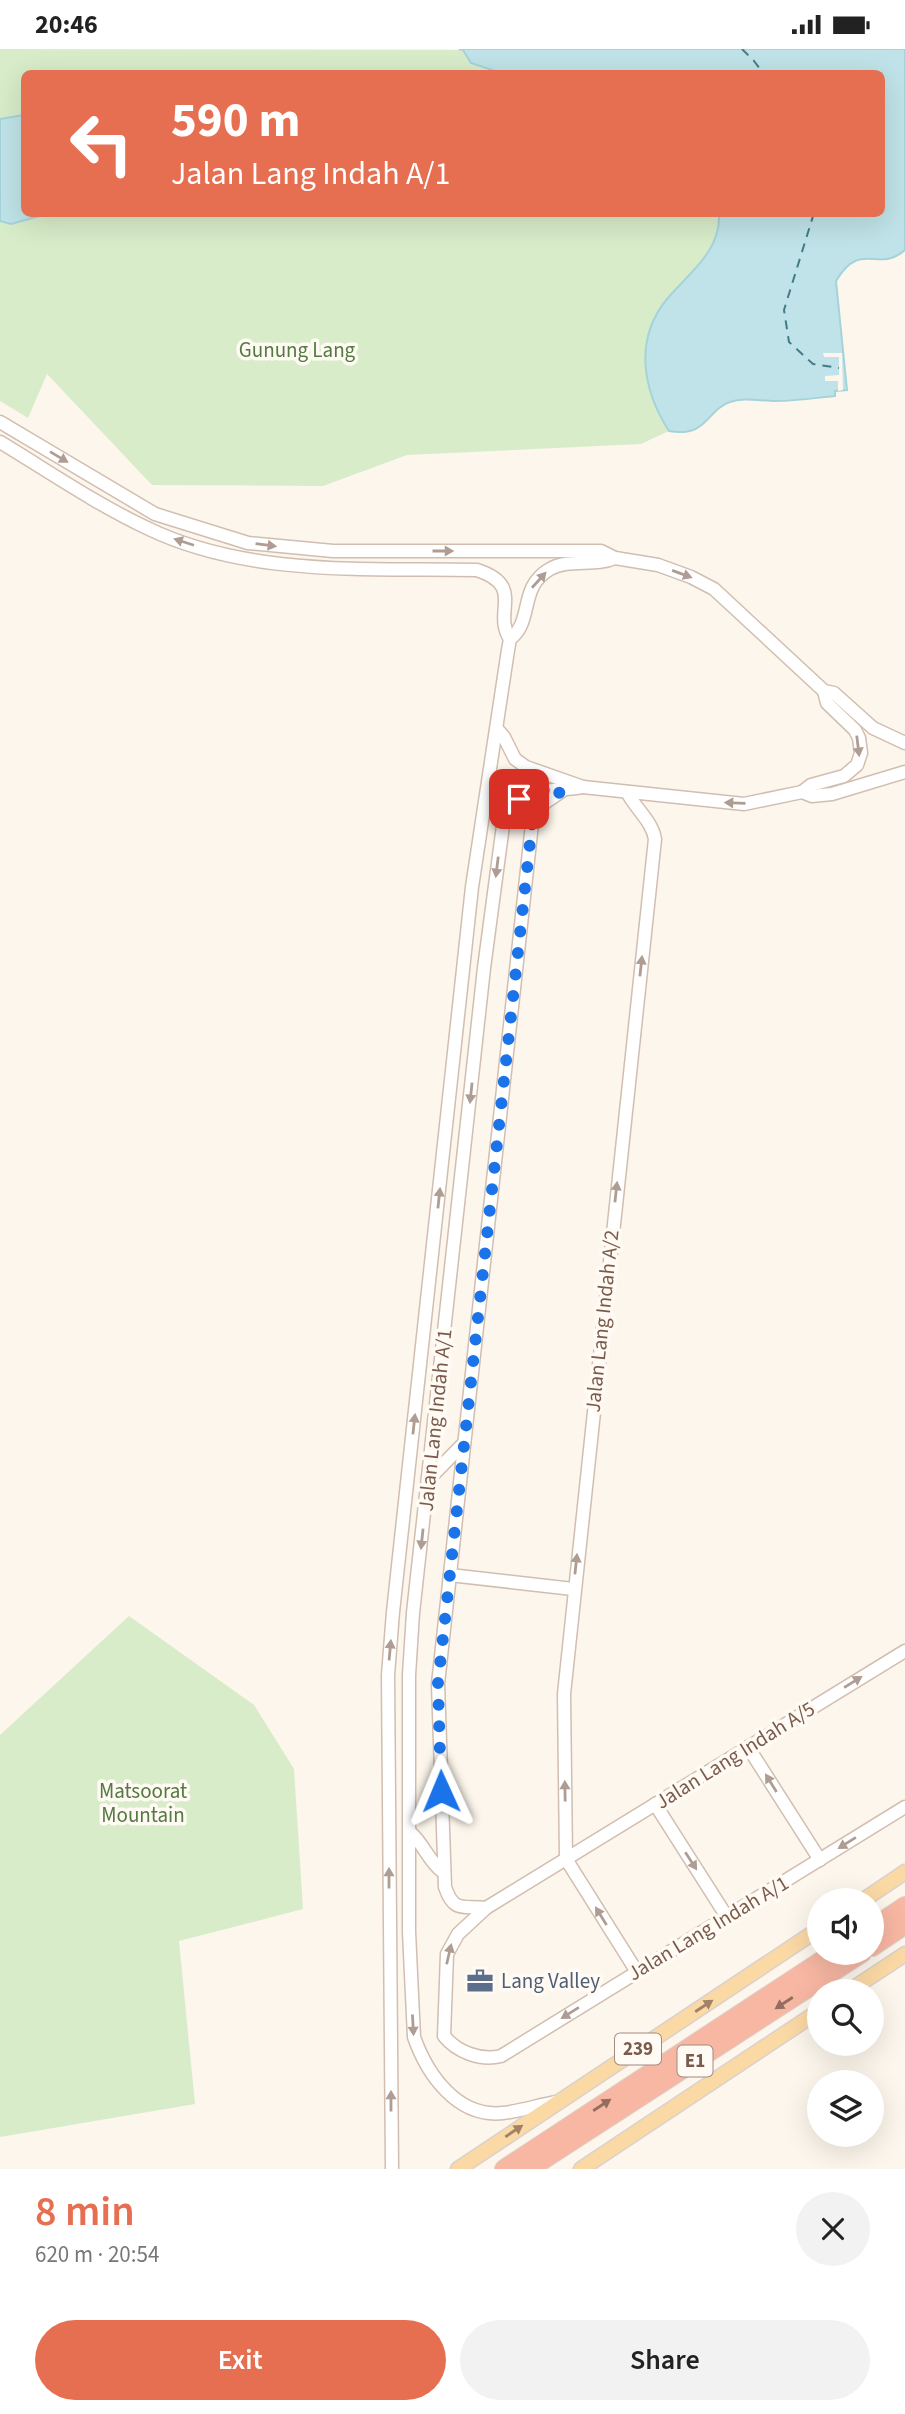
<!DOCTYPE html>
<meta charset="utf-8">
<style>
:root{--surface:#fff;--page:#f2f2f2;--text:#222;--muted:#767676;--accent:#e76f51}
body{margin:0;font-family:"Source Sans 3",sans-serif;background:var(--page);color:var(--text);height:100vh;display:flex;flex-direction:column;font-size:26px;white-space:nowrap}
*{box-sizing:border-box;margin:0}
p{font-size:23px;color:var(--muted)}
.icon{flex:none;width:38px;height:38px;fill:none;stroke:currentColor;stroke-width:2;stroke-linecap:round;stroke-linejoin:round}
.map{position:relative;height:2120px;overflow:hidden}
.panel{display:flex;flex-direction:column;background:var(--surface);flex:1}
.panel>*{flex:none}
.top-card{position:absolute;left:21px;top:21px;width:864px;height:147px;border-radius:10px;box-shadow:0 7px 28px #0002;background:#e76f51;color:#fff;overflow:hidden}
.tools{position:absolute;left:807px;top:1839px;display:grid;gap:14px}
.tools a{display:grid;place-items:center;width:77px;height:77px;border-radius:50%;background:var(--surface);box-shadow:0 7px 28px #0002;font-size:35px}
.pin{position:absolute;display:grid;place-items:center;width:60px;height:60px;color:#fff;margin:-30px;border-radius:14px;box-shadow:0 4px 10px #0006}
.me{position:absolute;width:77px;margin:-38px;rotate:359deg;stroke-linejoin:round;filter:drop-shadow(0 0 5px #0008)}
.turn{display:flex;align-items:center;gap:24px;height:147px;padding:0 35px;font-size:32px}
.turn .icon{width:91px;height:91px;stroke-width:2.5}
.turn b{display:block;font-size:49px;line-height:60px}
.round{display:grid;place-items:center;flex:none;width:74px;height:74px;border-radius:37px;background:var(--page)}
.head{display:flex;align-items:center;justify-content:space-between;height:119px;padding:0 35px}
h1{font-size:42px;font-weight:600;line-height:52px;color:var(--accent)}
.cta{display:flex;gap:14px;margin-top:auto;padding:14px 35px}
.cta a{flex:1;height:80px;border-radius:42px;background:var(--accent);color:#fff;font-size:28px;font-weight:600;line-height:80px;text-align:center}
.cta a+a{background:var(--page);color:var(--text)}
.status{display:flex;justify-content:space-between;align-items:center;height:49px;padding:0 35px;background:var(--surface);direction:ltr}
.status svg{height:19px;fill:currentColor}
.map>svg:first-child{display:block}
.green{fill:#d8ecc9}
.water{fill:#bfe3e8;stroke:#a5d3da;stroke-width:2}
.pier{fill:#fdf6ec}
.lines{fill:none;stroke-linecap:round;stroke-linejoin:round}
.ferry{stroke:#437c86;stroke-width:2;stroke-dasharray:9 7;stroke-linecap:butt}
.minor-casing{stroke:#d1beb0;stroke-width:15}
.major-casing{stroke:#dad1cd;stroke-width:17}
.highway-casing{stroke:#dad1cd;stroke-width:20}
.minor{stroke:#fff;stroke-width:12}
.major{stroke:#fbd9a5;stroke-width:14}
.highway{stroke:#f7b7a3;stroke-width:18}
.oneway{fill:#af9d94}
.oneway2{fill:#936e5e}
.oneway3{fill:#a18267}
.route{stroke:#1a73e8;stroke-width:12;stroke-dasharray:0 21.6}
.labels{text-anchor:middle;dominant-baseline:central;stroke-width:7;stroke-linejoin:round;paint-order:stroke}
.shield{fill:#fffaf3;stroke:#a28b7f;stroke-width:2}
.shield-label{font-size:19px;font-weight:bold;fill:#7a5c4d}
.park-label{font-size:21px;fill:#537a41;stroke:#fffaf3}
.street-label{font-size:21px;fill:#7a5c4d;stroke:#fffaf3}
.service-label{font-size:21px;fill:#4e5e75;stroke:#fffaf3;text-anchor:start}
</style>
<div class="status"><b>20:46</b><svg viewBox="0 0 49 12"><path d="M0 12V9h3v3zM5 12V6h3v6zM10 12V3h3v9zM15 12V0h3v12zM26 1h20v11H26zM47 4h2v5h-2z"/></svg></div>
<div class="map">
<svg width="905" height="2120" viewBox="0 0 905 2120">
<rect width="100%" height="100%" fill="#fdf6ec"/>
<g class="green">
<path d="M0,0L462,1L472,14L501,24H24V164L719,165C721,204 689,221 668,249C664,254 647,325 647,333C648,341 664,374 669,382L641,395L407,406L323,437L152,436L47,325L28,369L0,352Z"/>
<polygon points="129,1567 254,1656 294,1720 303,1860 179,1892 195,2055 0,2088 0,1686"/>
</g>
<g class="water">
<path d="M459,0H905V201C878,225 861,190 836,232L847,341L835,342V347C815,349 795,352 775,352C760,352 744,348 730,353C707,360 708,389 669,382C642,340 634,290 667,250C689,224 721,202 719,165L882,164V24H501L471,14L463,1Z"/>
<polygon points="24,66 24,164 47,165 11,175 0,172 0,70"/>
</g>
<polygon class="pier" points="823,304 842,304 843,341 838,342 838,332 825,332 825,327 839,326 839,308 824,308"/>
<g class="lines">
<g class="ferry">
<polyline points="742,0 754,12 763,24"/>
<polyline points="814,164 784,261 789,293 813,315 839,319"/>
</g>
<g class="minor-casing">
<g id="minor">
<polyline points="0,373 155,465 248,494 333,502 601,502 615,509 658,516 691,528 714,540 824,642 834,644 873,679 905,694"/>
<path d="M0,393C48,422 96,455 147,479C248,528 368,519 477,521C526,537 492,563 510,590"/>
<polyline points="497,680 504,688 515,710 526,718 583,738 744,755 802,743 811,736 844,727 857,716 861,704 859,689 855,681 827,654 824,642"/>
<polyline points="802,743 812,747 832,745 905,723"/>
<polyline points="428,1431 464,1394"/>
<polyline points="450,1526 573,1540"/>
<path d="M905,1602L486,1859L458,1885L447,1905L444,1987C457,2003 480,2012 501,2007L905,1758"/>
<polyline points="748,1698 820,1811"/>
<polyline points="655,1755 727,1868"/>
<path d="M410,1783C424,1795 428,1812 443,1823"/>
<path d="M566,1810L564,1645L655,790C652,772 635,759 627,743"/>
<polyline points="566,1810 637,1923"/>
<path d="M486,1859C464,1856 454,1865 445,1838L438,1635L532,775L540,757L562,742"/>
<path d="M557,2053C539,2056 521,2062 503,2064C457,2069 427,2025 414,1988L409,1883V1626L413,1564L484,919L504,769C518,736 554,743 583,738"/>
<path d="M392,2120L388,1626L393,1563L472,838L508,601L510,590C534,572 518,538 550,520C569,509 595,518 615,509"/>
</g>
</g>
<g class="major-casing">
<g id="major">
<polyline points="862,1852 905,1823"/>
<polyline points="849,1942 905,1905"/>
<polyline points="458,2120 819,1880"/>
<polyline points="581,2120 819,1962"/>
</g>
</g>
<g class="highway-casing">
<g id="highway">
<polyline points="872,1879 905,1857"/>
<polyline points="872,1898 905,1876"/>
<polyline points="504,2120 833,1904"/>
<polyline points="529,2120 862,1904"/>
</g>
</g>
<use href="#minor" class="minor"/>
<use href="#major" class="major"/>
<use href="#highway" class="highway"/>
</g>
<defs><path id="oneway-solid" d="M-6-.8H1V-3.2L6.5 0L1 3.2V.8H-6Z" transform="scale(1.75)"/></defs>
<g class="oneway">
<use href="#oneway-solid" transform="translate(59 408) rotate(31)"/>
<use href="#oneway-solid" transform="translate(184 493) rotate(-162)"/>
<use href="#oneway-solid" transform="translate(266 496) rotate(7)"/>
<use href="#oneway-solid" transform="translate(443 502)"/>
<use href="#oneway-solid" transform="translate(682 525) rotate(20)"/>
<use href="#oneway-solid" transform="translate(539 531) rotate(-48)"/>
<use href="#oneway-solid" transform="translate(858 697) rotate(83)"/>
<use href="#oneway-solid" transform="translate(735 754) rotate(-178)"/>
<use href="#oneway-solid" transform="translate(497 818) rotate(97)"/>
<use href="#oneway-solid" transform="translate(641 917) rotate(-84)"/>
<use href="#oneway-solid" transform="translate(471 1044) rotate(96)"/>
<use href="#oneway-solid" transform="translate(616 1143) rotate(-84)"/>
<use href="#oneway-solid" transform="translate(439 1149) rotate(-84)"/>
<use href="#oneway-solid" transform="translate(414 1375) rotate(-84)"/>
<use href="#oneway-solid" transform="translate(422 1490) rotate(96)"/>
<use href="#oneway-solid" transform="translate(576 1515) rotate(-84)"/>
<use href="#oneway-solid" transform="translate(390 1601) rotate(-85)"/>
<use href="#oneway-solid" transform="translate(853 1633) rotate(-32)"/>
<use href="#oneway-solid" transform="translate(771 1734) rotate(-122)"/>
<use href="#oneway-solid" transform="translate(565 1742) rotate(-91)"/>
<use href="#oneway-solid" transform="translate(847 1794) rotate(148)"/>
<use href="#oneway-solid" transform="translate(691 1812) rotate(57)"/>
<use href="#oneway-solid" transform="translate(389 1829) rotate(-90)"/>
<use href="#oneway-solid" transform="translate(601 1867) rotate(-122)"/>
<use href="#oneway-solid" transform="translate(449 1905) rotate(-77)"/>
<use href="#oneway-solid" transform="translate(570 1964) rotate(148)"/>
<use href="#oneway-solid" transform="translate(413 1976) rotate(87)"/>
<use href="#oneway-solid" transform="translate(391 2052) rotate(-90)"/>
</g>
<g class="oneway2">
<use href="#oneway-solid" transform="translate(784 1954) rotate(147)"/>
<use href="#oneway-solid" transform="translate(602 2056) rotate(-33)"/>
</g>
<g class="oneway3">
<use href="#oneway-solid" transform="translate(704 1957) rotate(-33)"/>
<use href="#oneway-solid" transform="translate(514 2082) rotate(-34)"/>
</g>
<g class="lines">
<polyline class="route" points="441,1742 438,1634 532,775 540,757 562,742 538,741 519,750"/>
</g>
<defs>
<g id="office-bare" transform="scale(2.1)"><path d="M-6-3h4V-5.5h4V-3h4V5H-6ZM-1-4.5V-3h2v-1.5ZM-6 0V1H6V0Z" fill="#5c6f8a" stroke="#fffaf3" stroke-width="2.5" paint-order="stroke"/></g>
</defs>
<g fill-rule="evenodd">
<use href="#office-bare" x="480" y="1932"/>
</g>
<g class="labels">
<g class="shield">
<rect x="615" y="1984.5" width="46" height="31" rx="5"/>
<rect x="677.5" y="1996.5" width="35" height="31" rx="5"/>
</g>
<g class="shield-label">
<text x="638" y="2000">239</text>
<text x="695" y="2012">E1</text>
</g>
<g class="park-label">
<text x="297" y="301">Gunung Lang</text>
<text x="143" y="1742">Matsoorat<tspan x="143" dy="24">Mountain</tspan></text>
</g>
<g class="street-label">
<text transform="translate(602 1272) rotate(-84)">Jalan Lang Indah A/2</text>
<text transform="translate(435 1371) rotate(-84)">Jalan Lang Indah A/1</text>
<text transform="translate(735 1706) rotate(-32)">Jalan Lang Indah A/5</text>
<text transform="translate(708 1879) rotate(-31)">Jalan Lang Indah A/1</text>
</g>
<g class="service-label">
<text x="501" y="1932">Lang Valley</text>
</g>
</g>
</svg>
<div class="tools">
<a><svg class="icon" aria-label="sound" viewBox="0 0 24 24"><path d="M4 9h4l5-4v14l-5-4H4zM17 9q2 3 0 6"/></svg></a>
<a><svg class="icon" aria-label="search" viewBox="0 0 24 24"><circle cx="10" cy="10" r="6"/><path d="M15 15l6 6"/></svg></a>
<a><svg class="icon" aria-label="layers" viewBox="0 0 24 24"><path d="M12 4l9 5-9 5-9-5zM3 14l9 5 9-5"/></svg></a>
</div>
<div class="pin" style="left:519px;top:750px;background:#d93025"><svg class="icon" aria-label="arrive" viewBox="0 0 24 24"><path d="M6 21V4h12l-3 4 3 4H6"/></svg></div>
<svg class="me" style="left:441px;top:1742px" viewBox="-20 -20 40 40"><path d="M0-17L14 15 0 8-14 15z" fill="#1a73e8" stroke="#fff" stroke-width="4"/></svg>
<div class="top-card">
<div class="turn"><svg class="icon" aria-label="left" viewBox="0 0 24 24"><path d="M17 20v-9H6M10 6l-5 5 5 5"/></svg><div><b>590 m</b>Jalan Lang Indah A/1</div></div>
</div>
</div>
<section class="panel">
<div class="head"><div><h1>8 min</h1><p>620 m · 20:54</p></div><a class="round"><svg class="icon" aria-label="close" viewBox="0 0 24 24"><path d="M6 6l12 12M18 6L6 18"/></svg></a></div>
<div class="cta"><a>Exit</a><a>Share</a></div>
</section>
